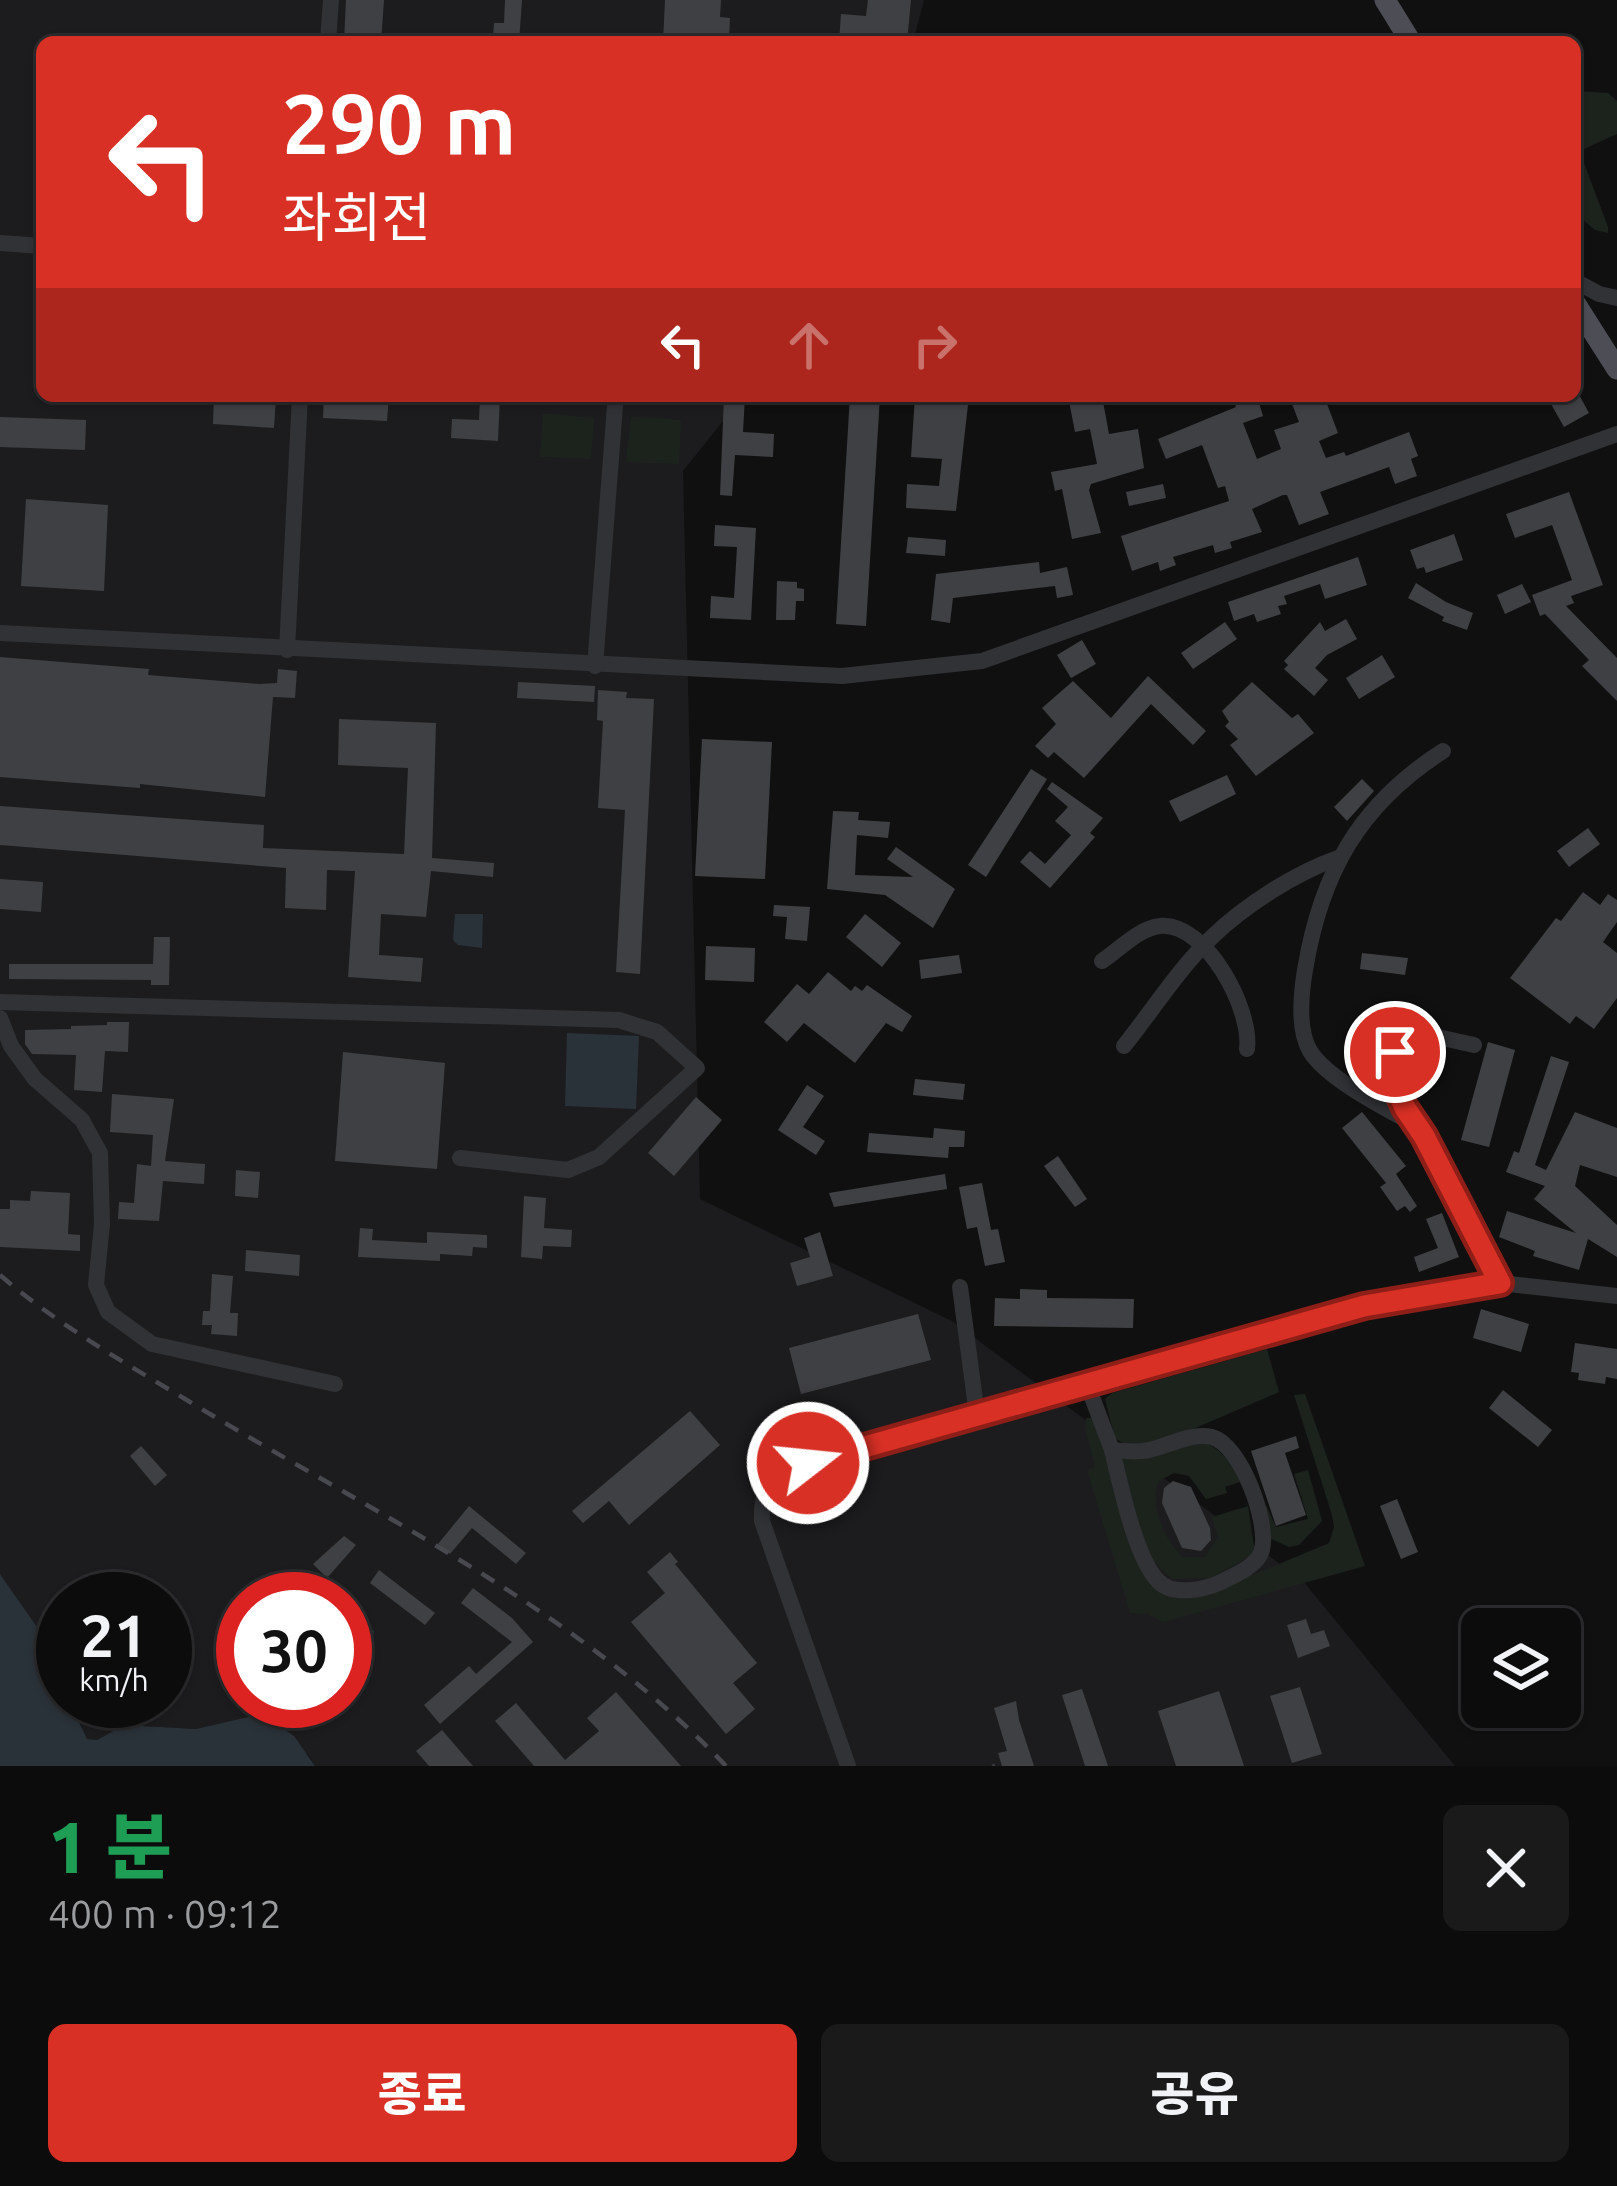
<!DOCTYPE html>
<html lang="ko">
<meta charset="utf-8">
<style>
:root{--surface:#0c0c0d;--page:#1a1a1b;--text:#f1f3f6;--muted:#9a9b9d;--line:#2c2c2e;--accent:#d93025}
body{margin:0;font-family:Ubuntu,"Noto Sans KR",sans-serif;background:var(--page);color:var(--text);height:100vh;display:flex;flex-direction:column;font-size:45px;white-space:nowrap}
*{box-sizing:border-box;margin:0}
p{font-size:39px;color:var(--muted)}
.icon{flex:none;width:66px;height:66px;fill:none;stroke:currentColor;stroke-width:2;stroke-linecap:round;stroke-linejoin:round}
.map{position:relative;height:1766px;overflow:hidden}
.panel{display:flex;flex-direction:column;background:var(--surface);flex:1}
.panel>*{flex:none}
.banner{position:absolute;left:36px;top:36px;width:1545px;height:366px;border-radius:18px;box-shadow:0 3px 9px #0004,0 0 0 3px var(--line);background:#d93025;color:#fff;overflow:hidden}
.tools{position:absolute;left:1461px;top:1608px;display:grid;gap:24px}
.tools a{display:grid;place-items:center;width:120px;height:120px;border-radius:18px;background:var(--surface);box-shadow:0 3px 9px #0004,0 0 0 3px var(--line);font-size:60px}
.speed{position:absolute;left:36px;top:1572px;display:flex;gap:24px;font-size:60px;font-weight:700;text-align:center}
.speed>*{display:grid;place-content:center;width:156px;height:156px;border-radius:50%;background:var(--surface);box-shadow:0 3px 9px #0004,0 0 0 3px var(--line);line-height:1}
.speed small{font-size:30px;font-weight:400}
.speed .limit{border:18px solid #d22;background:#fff;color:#111}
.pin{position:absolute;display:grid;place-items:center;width:102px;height:102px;color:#fff;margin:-51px;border:6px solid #fff;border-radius:50%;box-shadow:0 3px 12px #0007}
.me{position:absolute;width:132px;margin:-66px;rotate:74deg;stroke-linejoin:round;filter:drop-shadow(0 0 9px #0008)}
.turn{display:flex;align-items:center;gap:42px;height:252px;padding:0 48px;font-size:54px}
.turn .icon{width:156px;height:156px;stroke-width:2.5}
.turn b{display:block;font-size:84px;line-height:102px}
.lanes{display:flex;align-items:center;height:114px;padding:0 48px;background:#0003;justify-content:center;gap:60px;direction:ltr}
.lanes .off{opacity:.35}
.round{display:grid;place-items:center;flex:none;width:126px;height:126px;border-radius:18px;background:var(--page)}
.headline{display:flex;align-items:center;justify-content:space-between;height:204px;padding:0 48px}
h1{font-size:72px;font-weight:800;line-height:90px;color:#1e9e55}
.action{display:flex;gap:24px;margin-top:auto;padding:24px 48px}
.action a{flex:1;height:138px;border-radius:18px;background:var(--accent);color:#fff;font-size:48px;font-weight:800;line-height:138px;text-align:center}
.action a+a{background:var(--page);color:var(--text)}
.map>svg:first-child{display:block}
.built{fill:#1c1c1e;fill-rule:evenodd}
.green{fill:#1c231d}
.water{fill:#2a3239}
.building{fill:#3f4044}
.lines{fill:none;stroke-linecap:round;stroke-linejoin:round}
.path{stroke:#37383d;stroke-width:3;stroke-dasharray:6 9;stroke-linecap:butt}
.minor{stroke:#313236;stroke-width:16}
.major{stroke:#4d4e55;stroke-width:21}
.rail{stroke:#48494f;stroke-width:4.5;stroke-dasharray:15 12;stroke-linecap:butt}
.route-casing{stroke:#8d1f18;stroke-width:30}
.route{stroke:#d93025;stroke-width:21}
</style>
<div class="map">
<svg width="1617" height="1766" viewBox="0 0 1617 1766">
<rect width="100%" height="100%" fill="#101011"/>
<path class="built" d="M0,0H924L913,42H42V396H743L683,471L700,1199L952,1321L1303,1581L1455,1766H315L309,1756L262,1715L196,1729L124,1725L97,1740L87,1739L81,1732L80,1701H165V1599H63V1664L0,1574ZM243,1599H345V1701H243Z"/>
<g class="green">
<polygon points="1575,91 1608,93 1617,101 1617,134 1575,153"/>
<polygon points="1584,163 1608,227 1608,233 1595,230 1575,213 1575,166"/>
<polygon points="543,413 594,418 591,459 540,457"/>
<polygon points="631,417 681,420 679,464 626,462"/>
<polygon points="1267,1349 1279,1392 1184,1433 1130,1448 1115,1438 1105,1399 1112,1393"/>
<polygon points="1305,1394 1365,1566 1164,1622 1148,1614 1130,1613 1087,1470 1095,1467 1085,1427 1086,1418 1094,1418 1154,1581 1219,1589 1329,1543 1334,1527 1332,1515 1294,1395"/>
<path d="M1204,1442C1222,1450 1232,1463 1240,1482L1225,1487L1227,1493L1206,1499L1189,1476L1174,1473L1159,1481C1148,1503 1165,1542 1183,1557H1205L1218,1537L1212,1517L1248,1506L1255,1553L1211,1578L1173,1579C1137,1556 1130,1496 1117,1458Z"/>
<polygon points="1308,1470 1322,1521 1299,1545 1289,1547 1269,1538 1261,1507 1266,1505 1276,1527 1308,1519 1294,1474"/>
</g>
<g class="water">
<polygon points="455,914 483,914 482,948 458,945 453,940"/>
<polygon points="567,1033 639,1036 636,1109 565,1106"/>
<polygon points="0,1574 63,1664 63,1701 80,1701 79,1722 87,1739 97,1740 124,1725 196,1729 262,1714 294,1736 315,1766 0,1766"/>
</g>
<g class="building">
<polygon points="346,0 384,0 381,42 344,42"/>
<polygon points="505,0 522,0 519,42 493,39 494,23 504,23"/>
<polygon points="665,0 721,0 720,17 730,18 729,38 718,37 718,42 663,42"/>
<polygon points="868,0 911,0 907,42 839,42 841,14 866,16"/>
<polygon points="1577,391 1589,413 1564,427 1551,404 1575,396"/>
<polygon points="214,396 276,396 274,428 213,424"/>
<polygon points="324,396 389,396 387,421 323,418"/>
<polygon points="480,396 500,396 498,441 451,438 452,419 479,420"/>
<polygon points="724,396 745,396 743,432 774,434 773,457 735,455 732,496 720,495"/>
<polygon points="850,396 880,396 866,626 836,624"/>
<polygon points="915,396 969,396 956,511 906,508 907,484 939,486 942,459 911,457"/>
<polygon points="1068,396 1102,396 1109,434 1138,429 1144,468 1091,484 1089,490 1101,533 1072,539 1062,489 1055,491 1051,472 1097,464 1090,429 1075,432"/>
<polygon points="1233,396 1257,396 1263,416 1243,423 1257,459 1281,449 1274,430 1299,422 1289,396 1324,396 1338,433 1319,441 1326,458 1344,452 1346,456 1409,432 1418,456 1411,459 1417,476 1395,484 1389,467 1320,492 1329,514 1299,525 1287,495 1283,495 1252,509 1262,532 1230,542 1232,548 1215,553 1213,545 1173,557 1176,565 1160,571 1158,562 1132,571 1121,536 1229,501 1225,486 1218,488 1202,445 1166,459 1158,439 1236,407"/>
<polygon points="0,417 86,420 85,450 0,447"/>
<polygon points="1163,484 1166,498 1129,506 1126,492"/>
<polygon points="1569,492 1603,585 1571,596 1574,603 1566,606 1617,658 1617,701 1582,666 1589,660 1545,614 1540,616 1532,595 1572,580 1552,525 1515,538 1506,514"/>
<polygon points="26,499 108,505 104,591 21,586"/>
<polygon points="715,525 756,528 751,620 710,618 711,596 734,598 737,547 714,546"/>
<polygon points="1454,534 1463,560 1426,573 1424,567 1417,569 1410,550"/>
<polygon points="908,537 946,540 945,556 906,553"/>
<polygon points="1358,557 1367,585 1325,599 1320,584 1284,596 1287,604 1278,606 1281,614 1257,622 1254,614 1234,621 1228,602"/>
<polygon points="1039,562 1040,573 1067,567 1073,595 1057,598 1055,586 953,598 950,623 931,620 936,574"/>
<polygon points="777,581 797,582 797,588 804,589 804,601 796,601 795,620 776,620"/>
<polygon points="1416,583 1446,602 1473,613 1467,630 1442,621 1444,617 1408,598"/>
<polygon points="1522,584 1531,602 1505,614 1497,595"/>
<polygon points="1346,619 1357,639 1327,655 1315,668 1328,680 1314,696 1284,669 1288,665 1284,661 1320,622 1325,631"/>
<polygon points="1225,622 1237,639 1193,669 1181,653"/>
<polygon points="1082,640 1096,664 1071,678 1057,655"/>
<polygon points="1382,655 1395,677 1359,699 1346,678"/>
<polygon points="0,657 149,669 148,675 259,684 277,683 278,669 297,671 295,698 273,697 265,797 140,784 140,788 0,777"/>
<polygon points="1148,676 1206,731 1193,745 1151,704 1084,778 1054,752 1048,758 1035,746 1056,724 1042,708 1073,681 1111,718"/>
<polygon points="518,682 595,686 594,702 517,698"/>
<polygon points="1252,682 1292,718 1298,714 1314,733 1256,776 1230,745 1238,739 1225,726 1229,722 1222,711"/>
<polygon points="598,690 627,692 626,698 654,699 640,974 616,972 625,810 598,808 603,721 597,720"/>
<polygon points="339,719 436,723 432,858 494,863 493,877 431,871 426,917 381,914 379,955 423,958 421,982 348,977 355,871 327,870 326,910 285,908 286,868 0,845 0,806 264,825 263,848 404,854 408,768 338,765"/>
<polygon points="702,739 772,742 765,879 695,876"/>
<polygon points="1031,769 1047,779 986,877 968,865"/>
<polygon points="1227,775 1236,794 1180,822 1169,801"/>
<polygon points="1362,779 1374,791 1347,821 1334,807"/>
<polygon points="1052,782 1103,818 1090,833 1095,837 1050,888 1020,862 1030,851 1045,864 1071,835 1055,821 1068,807 1047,789"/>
<polygon points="833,811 859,812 858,820 890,822 888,838 857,835 855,875 913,877 887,859 896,847 955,889 933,928 885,895 827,889"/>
<polygon points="1588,828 1600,844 1569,867 1557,851"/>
<polygon points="0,879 43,882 41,912 0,909"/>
<polygon points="1583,892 1600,905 1608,894 1617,900 1617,922 1603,942 1617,953 1617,998 1594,1029 1576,1016 1570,1024 1510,978 1556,918 1561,921"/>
<polygon points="774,905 810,907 807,941 785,939 787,917 773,916"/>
<polygon points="865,914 901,943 882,967 846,937"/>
<polygon points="154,937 170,937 169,985 151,985 151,980 9,979 9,964 153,964"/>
<polygon points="706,946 755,948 754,982 705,980"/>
<polygon points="1362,953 1408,958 1405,975 1360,969"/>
<polygon points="959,955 962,973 921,979 919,960"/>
<polygon points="828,972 851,991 855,986 862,991 867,985 912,1016 902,1032 886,1023 855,1063 804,1023 787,1042 764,1022 797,984 809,994"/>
<polygon points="107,1022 129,1022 128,1052 105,1051 102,1092 74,1090 76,1055 32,1054 25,1044 25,1030 71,1029 71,1026 107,1025"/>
<polygon points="1488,1042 1515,1050 1489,1147 1461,1140"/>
<polygon points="343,1052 445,1063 437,1169 335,1161"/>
<polygon points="1551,1056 1569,1062 1535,1165 1546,1170 1575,1112 1617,1128 1617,1177 1580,1165 1575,1186 1617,1225 1617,1257 1588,1239 1579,1270 1533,1256 1535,1251 1499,1237 1507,1211 1576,1233 1534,1199 1545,1186 1506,1172 1514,1151 1519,1153"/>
<polygon points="915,1079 965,1084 963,1100 913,1095"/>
<polygon points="807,1085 824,1096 803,1127 825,1141 816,1155 778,1130"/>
<polygon points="112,1094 174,1099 165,1161 205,1164 204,1184 163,1181 159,1221 118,1219 119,1202 134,1203 137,1164 151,1166 153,1135 110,1132"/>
<polygon points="696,1097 722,1120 674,1176 648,1153"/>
<polygon points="1362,1112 1406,1166 1396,1174 1417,1206 1410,1212 1405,1206 1397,1211 1380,1187 1386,1183 1342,1128"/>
<polygon points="934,1128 965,1131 964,1147 949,1147 948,1158 867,1152 869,1133 933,1138"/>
<polygon points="1058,1156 1087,1199 1075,1207 1044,1166"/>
<polygon points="236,1170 260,1172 258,1198 235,1196"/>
<polygon points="945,1174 947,1189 834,1207 829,1193"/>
<polygon points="982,1183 991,1230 998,1229 1005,1262 985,1266 977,1227 967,1229 959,1187"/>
<polygon points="31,1191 70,1193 68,1234 80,1235 80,1251 0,1247 0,1209 10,1209 10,1200 30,1201"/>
<polygon points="524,1196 546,1198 544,1228 572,1230 571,1247 543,1246 542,1259 521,1257"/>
<polygon points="1442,1213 1459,1257 1419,1272 1414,1257 1438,1248 1426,1219"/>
<polygon points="360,1228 373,1229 372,1240 427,1243 427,1232 487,1235 487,1248 473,1247 472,1256 440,1254 440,1261 358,1257"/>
<polygon points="820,1232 833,1276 797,1286 790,1263 810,1257 804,1238"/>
<polygon points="246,1250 300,1255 299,1276 245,1271"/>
<polygon points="212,1274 233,1276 230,1313 238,1313 237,1336 211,1334 212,1325 202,1325 203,1311 210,1311"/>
<polygon points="1020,1289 1047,1290 1047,1298 1134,1299 1133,1328 994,1326 995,1298 1020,1299"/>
<polygon points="1481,1309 1529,1324 1521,1352 1473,1338"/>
<polygon points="918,1314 931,1360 801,1394 789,1348"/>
<polygon points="1575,1343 1617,1349 1617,1379 1606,1377 1605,1384 1578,1380 1579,1373 1571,1372"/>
<polygon points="1503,1390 1552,1430 1538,1447 1489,1408"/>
<polygon points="690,1411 720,1445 629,1525 609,1501 583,1523 572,1511"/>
<polygon points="1296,1436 1299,1448 1285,1453 1306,1515 1276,1526 1251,1451"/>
<polygon points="141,1446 167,1475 155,1486 130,1456"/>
<polygon points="1173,1481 1191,1487 1210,1528 1211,1540 1201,1551 1182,1548 1162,1503 1164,1488"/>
<polygon points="1397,1499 1418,1552 1401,1559 1380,1506"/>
<polygon points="469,1506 526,1553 516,1564 472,1528 450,1554 438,1544"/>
<polygon points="344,1536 356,1545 327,1578 313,1564"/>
<polygon points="670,1552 678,1562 675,1564 757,1663 733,1683 755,1709 726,1734 631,1622 665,1593 647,1572"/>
<polygon points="379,1570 435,1613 425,1625 370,1583"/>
<polygon points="473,1588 512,1618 533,1642 440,1724 424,1705 469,1666 476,1674 512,1642 461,1603"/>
<polygon points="345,1600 374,1632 345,1658"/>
<polygon points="1306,1619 1311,1634 1324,1630 1330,1646 1298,1658 1287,1625"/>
<polygon points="1300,1687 1322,1754 1292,1763 1270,1696"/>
<polygon points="1082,1689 1108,1766 1085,1766 1062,1695"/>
<polygon points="1219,1691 1244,1766 1176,1766 1158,1711"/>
<polygon points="616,1692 681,1766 534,1766 495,1721 516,1703 565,1760 599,1731 587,1718"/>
<polygon points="1016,1701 1019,1720 1034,1766 1002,1766 998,1753 1007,1751 994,1708"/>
<polygon points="442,1730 473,1766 429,1766 416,1751"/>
</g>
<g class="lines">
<polyline class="path" points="992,1766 995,1765"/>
<g class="minor">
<polyline points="328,42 331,0"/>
<polyline points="0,243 42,246"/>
<polyline points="1575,281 1599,294 1617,298"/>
<polyline points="0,633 842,676 982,661 1617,434"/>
<polyline points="287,650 300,396"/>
<polyline points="595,666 615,406"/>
<path d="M1102,961C1119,950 1139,928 1160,926C1206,922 1252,1009 1247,1049"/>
<polyline points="0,1002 619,1020 657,1032 697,1068 599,1157 568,1170 460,1158"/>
<polyline points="0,1018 11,1046 35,1079 82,1120 100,1153 102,1224 96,1285 108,1312 152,1344 335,1384"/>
<polyline points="1474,1045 1438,1037 1409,1037 1395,1051 1393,1081 1500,1283"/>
<path d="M1124,1046C1152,1011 1179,968 1212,937C1244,906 1295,873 1338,858"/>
<path d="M1416,1125C1387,1109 1327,1079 1310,1051C1297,1029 1301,994 1305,970C1321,873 1359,805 1443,751"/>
<polyline points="960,1287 977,1415"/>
<path d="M1087,1384L1112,1450C1125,1451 1136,1453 1149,1450C1168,1446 1192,1432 1212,1437C1241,1445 1269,1522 1262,1550C1258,1566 1233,1576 1219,1583C1203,1590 1172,1596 1158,1581C1135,1557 1120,1483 1112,1450"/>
<path d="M848,1766L762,1521C761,1497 766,1486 783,1470L1364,1306L1500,1283L1617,1296"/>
</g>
<g class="major">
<polyline points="1385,0 1411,42"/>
<polyline points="1575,303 1617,369"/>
</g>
<path class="rail" d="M0,1275C58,1325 125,1363 190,1402C374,1514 576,1608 726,1766"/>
</g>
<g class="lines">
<g class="route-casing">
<polyline id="route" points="808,1463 1364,1306 1500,1283 1424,1136 1405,1108 1393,1081 1395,1052"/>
</g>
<use href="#route" class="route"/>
</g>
</svg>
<div class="tools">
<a><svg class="icon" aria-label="layers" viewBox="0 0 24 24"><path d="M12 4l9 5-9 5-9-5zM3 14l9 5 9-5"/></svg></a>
</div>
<div class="speed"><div>21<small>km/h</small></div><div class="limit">30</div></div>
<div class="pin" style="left:1395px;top:1052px;background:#d93025"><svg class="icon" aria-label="arrive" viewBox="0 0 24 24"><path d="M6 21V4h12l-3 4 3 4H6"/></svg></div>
<svg class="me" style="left:808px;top:1463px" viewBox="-20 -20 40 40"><circle r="17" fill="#d93025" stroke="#fff" stroke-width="3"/><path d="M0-11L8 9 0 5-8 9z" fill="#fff"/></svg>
<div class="banner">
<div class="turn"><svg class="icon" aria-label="left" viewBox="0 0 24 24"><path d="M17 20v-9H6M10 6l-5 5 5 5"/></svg><div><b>290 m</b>좌회전</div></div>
<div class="lanes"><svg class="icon" aria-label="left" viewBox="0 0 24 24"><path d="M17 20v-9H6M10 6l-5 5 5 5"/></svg><svg class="icon off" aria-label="ahead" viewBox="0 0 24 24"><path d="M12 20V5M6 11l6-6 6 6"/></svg><svg class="icon off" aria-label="right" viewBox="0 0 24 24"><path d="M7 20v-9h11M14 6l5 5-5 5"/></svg></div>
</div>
</div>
<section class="panel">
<div class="headline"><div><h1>1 분</h1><p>400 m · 09:12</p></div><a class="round"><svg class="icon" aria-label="close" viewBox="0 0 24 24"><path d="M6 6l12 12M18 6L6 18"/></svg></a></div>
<div class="action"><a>종료</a><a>공유</a></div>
</section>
